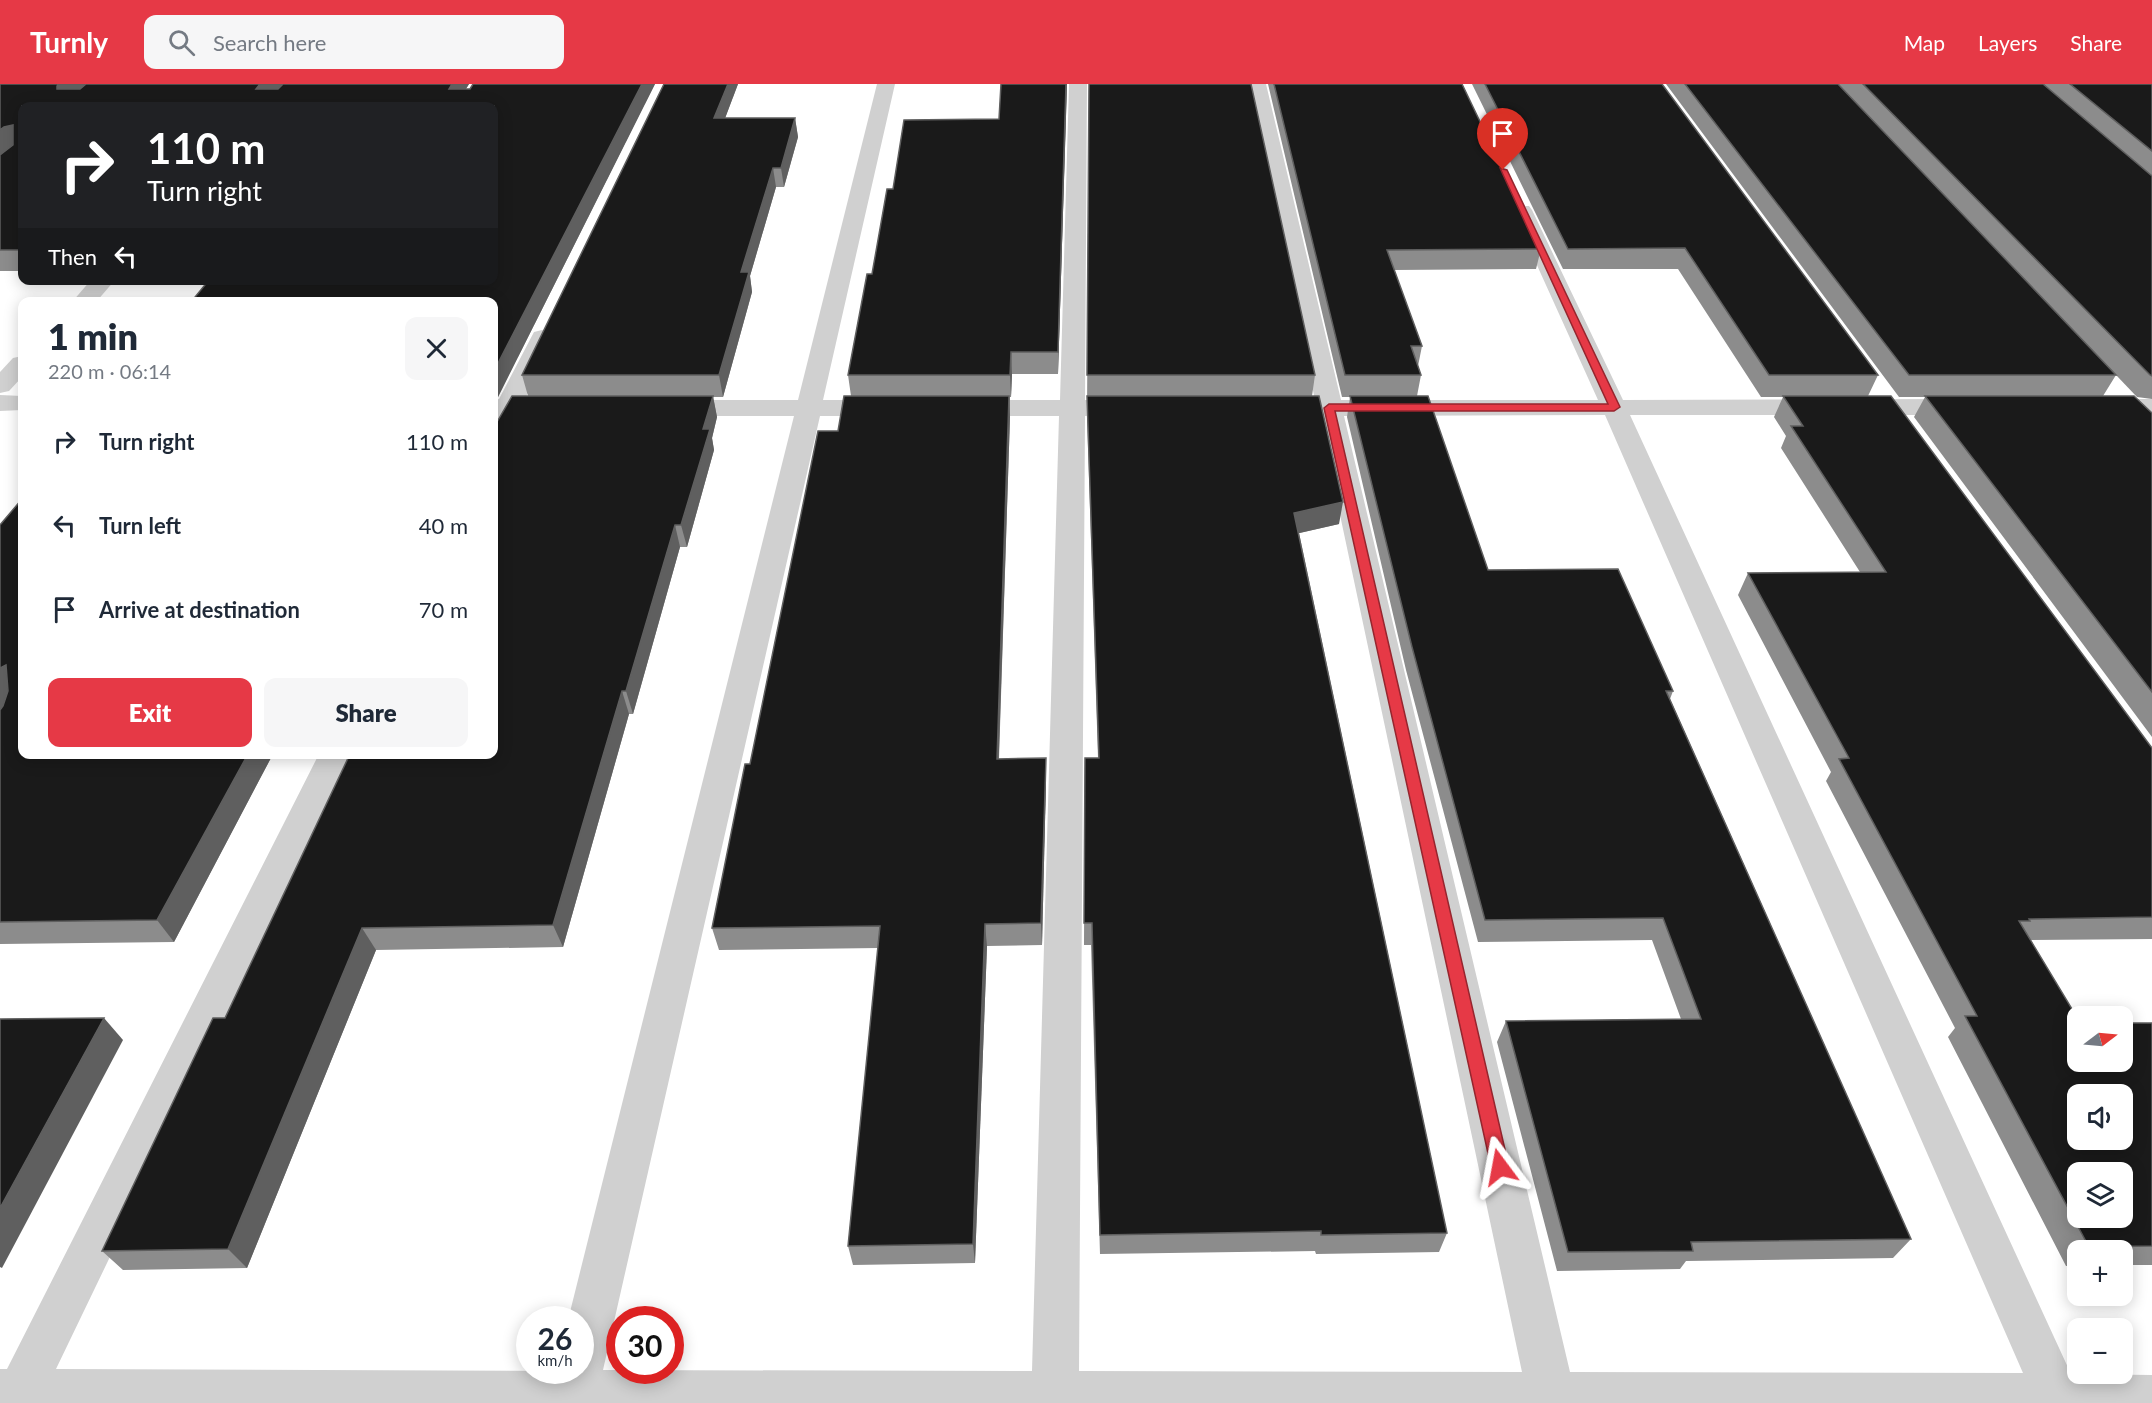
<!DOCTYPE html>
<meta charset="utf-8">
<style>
:root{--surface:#fff;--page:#f6f6f7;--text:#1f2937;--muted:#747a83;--accent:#e63946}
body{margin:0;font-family:Lato,sans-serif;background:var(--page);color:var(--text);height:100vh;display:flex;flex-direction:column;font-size:22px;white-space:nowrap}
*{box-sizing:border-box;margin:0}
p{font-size:20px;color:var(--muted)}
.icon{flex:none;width:33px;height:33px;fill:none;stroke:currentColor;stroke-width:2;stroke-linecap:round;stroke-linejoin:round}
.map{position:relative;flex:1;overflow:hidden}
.sheet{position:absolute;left:18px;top:213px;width:480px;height:462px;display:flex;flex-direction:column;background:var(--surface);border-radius:12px;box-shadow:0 3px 15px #0003}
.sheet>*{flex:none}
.banner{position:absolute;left:18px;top:18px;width:480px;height:183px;border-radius:12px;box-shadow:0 3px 15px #0003;background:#202124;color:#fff;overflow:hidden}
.needle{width:39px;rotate:74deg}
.fabs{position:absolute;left:2067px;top:922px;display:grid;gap:12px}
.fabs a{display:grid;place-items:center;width:66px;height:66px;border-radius:12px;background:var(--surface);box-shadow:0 3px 15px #0003;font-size:30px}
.speed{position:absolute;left:516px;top:1222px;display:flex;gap:12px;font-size:30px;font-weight:700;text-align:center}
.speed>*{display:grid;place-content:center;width:78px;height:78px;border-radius:50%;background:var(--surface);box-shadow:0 3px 15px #0003;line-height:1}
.speed small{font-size:15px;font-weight:400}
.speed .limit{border:9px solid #d22;background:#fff;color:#111}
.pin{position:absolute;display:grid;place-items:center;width:51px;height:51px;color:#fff;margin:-62px -26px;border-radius:50% 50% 50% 0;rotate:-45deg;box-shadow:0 0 6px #0007}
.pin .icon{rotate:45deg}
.me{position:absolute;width:66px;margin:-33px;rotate:347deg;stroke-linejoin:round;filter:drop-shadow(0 0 4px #0008)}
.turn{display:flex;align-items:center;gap:21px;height:126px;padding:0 30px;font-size:27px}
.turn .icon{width:78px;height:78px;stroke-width:2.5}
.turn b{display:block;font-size:42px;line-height:51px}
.then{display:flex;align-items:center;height:57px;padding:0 30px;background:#0003;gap:12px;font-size:22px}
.round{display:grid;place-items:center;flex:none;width:63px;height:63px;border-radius:12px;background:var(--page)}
.overview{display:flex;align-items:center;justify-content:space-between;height:102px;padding:0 30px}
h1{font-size:36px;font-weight:800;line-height:45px}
.button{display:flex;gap:12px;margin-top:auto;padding:12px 30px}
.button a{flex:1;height:69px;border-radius:12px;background:var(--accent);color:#fff;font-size:24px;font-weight:800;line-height:69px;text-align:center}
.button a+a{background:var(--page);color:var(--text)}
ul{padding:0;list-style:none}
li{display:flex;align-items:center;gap:18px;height:84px;padding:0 30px}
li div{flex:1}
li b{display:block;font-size:22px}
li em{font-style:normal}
header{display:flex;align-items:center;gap:36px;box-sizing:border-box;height:84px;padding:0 30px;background:var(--accent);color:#fff}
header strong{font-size:28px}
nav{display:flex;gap:33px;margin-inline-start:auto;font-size:21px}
.search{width:420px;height:54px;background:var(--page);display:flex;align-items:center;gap:15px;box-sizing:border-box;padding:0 21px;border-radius:12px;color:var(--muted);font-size:22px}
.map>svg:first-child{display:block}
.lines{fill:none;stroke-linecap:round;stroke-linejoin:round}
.minor{fill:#d0d0d0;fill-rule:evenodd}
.wall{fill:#8c8c8c}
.shaded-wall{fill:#5f5f5f}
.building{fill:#1a1a1a;stroke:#5f5f5f;stroke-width:1.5;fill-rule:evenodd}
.route{fill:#e63946;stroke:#96252e;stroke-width:1.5}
</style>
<header>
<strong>Turnly</strong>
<div class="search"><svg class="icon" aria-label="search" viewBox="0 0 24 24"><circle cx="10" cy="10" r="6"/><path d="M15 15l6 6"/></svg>Search here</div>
<nav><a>Map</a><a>Layers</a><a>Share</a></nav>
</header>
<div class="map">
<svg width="2152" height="1319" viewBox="0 0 2152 1319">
<rect width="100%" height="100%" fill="#fff"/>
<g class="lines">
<g class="minor">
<path d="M877,0H895L823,316H888L897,319L901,324L897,329L888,332H820L603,1286L1032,1287L1059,332H966L957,329L953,324L957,319L966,316H1060L1069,0H1087L1085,316L1140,319L1144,324L1140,329L1085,332L1079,1287L1522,1288L1319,332L1269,329L1265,324L1269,319L1315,316L1248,0H1266L1341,316H1598L1512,126L1515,122H1529L1532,126L1623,316L1965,315L1974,318L1978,323L1974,328L1965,331H1630L2071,1290L2152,1291V1319H0V1285H7L319,670H352L56,1285L580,1287V1236H568L794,332H669L660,329L656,324L660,319L669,316H798ZM1605,331L2023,1289L1570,1288L1344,332Z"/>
<polygon points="91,196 115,196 96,218 72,218"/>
<polygon points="542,246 550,248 554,253 525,315 561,318 565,323 561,328 518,331 503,359 494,361 494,316 499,315 534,248"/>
<polygon points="22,272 22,293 9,307 0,309 0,288 13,274"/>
<polygon points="0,311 22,312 22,326 0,327"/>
<polygon points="2100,315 2152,315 2152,331 2091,328 2087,323 2091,318"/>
</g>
</g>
<g class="wall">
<polygon points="0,0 469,0 466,5 470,5 473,0 655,0 498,313 494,315 494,218 191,218 209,196 319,196 318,199 323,199 325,196 494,196 494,22 22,22 22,187 0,187"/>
<polygon points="664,0 738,0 725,34 795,34 798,53 784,103 776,103 750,192 752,208 723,313 713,313 717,333 712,354 714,366 687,463 680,463 633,630 629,630 563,863 376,866 247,1184 123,1186 102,1167 225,934 494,670 497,338 528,312 522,291"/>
<polygon points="1001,0 1067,0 1058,290 1012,290 1011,313 1010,313 1010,333 999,675 1046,697 1042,861 987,862 975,1179 853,1181 848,1162 878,864 719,866 712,844 750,680 838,347 851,312 848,291 872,190 893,105 999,35"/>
<polygon points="1089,0 1315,291 1312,312 1339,440 1299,449 1447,1149 1439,1168 1316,1170 1315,1167 1100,1170 1091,861 1084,861 1085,674 1098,674 1087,333"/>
<polygon points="1268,0 1462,0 1541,165 1536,185 1394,186 1422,262 1418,282 1421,291 1417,312 1488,486 1673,607 1670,615 1911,1155 1893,1174 1686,1177 1680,1185 1557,1187 1497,958 1506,937 1681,935 1652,856 1478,858 1406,586 1347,333 1350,313 1342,313"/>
<polygon points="1472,0 1662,0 1878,291 1868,312 2152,664 2152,855 2031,856 2078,978 2152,939 2152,1181 2122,1181 2122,1167 2078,1167 2078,1182 2066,1182 1948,953 1955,944 1826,697 1831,688 1738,511 1748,489 1860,488 1781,364 1786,352 1774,333 1783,313 1761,313 1678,185 1563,185"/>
<polygon points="1666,0 1838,0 2116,291 2103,312 2152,329 2152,653 1914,333 1925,313 1899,313"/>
<polygon points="1838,0 2152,0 2152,315 2137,313"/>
<polygon points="0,441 22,670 273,670 174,858 0,860"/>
</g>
<g class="shaded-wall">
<polygon points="59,0 90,0 67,20 57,5 57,2"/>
<polygon points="260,0 283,0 264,22 256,5"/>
<polygon points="452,0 469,0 455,22 449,5"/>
<polygon points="642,0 655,0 498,313 494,315 494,287"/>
<polygon points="728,0 738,0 718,53 714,34"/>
<polygon points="1066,0 1067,0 1058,290 1058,268"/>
<polygon points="795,34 798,53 784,103 781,84"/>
<polygon points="13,41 22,59 0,74 0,46 4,43"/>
<polygon points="773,84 776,103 750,192 752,208 723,313 719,291 741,188"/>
<polygon points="298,196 319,196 307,218 297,199"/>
<polygon points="1011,268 1012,290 1011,313 1010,291"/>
<polygon points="713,312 717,333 712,354 714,366 687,463 681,441 703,345"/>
<polygon points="1009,312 1010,333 998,697 997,675"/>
<polygon points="1343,418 1339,440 1291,451 1294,429"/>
<polygon points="675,441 680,463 633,630 626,607"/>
<polygon points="6,581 22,602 0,631 0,584"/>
<polygon points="622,607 629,630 563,863 553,841"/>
<polygon points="248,670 273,670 174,858 157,836"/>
<polygon points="1046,674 1046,697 1042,861 1041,839"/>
<polygon points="985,840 987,862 975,1179 973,1160"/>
<polygon points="362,844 376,866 247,1184 228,1165"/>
<polygon points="104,934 123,956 2,1184 0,1183 0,1124"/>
</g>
<g class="building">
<polygon points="0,0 59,0 57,2 57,5 80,5 86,0 260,0 256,5 278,5 283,0 452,0 449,5 470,5 473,0 642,0 494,287 494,218 191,218 209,196 298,196 297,199 323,199 325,196 494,196 494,22 22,22 22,166 0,166 0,71 13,61 13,41 4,43 0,46"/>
<polygon points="664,0 728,0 714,34 795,34 781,84 773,84 741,188 749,188 719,291 522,291"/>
<polygon points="1001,0 1066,0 1058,268 1011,268 1010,291 848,291 867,190 872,190 887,105 893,105 904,36 999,35"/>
<polygon points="1089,0 1251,0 1315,291 1087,291"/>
<polygon points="1274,0 1462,0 1541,165 1387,166 1422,262 1411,262 1421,291 1345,291"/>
<polygon points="1485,0 1662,0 1878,291 1769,291 1685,164 1568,165"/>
<polygon points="1685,0 1838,0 2116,291 1909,291"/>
<polygon points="1863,0 2043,0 2152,92 2152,292 2150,291"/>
<polygon points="2070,0 2152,0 2152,67"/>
<polygon points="512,312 713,312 703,345 710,345 681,441 675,441 626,607 622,607 553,841 362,844 228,1165 102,1167 213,934 225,934 350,670 494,670 494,339 497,338"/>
<polygon points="844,312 1009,312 997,675 1046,674 1041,839 985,840 973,1160 848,1162 880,842 712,844 745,680 750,680 818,347 838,347"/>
<polygon points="1087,312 1319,312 1343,418 1294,429 1447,1149 1321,1151 1321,1147 1100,1151 1092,839 1084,839 1085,674 1099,674"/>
<polygon points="1350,312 1428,312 1488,486 1618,485 1673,607 1666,607 1911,1155 1691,1158 1693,1167 1568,1168 1506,937 1701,935 1663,834 1485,836 1412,563"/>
<path d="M1783,312H1891L2152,664V833L2029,835L2030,837H2019L2078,935V978H2122V939H2152V1162L2089,1163L1965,932H1977L1839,675L1849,674L1748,489L1886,488L1791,342H1803ZM2078,1011H2122V1056H2078ZM2078,1089H2122V1134H2078Z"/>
<polygon points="1925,312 2134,312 2152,329 2152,608"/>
<polygon points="22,415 22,670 248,670 157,836 0,838 0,626 3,622 8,607 6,581 0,584 0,441"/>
<polygon points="104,934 0,1124 0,935"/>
</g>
<polygon class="route" points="1500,84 1507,86 1620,323 1614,327 1335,327 1509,1083 1506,1089 1500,1091 1493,1089 1491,1083 1324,324 1329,320 1608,320"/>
</svg>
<div class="fabs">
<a><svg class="needle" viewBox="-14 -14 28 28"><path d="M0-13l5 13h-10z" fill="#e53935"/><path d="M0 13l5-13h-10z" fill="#747a83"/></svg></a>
<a><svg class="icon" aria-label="sound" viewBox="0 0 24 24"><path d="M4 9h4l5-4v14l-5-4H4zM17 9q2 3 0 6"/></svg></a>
<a><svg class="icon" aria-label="layers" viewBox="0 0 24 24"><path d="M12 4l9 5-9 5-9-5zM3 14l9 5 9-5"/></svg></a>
<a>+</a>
<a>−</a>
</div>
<div class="speed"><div>26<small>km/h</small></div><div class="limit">30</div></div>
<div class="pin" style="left:1503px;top:86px;background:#d93025"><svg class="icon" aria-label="arrive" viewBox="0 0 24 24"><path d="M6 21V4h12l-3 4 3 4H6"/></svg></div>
<svg class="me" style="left:1500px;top:1083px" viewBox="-20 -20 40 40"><path d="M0-17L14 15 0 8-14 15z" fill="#e63946" stroke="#fff" stroke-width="4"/></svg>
<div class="banner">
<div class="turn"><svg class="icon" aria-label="right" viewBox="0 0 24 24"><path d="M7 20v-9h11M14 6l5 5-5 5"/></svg><div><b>110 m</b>Turn right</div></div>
<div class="then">Then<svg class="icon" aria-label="left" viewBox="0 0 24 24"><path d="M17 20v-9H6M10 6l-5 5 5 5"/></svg></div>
</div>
<section class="sheet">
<div class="overview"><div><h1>1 min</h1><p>220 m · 06:14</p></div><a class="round"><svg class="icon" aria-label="close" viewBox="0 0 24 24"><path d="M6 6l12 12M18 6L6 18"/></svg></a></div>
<ul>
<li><svg class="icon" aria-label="right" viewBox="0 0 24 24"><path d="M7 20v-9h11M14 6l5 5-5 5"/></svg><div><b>Turn right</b></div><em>110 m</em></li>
<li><svg class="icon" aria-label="left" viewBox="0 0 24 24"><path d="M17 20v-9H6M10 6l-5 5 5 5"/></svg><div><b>Turn left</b></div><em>40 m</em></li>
<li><svg class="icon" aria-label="arrive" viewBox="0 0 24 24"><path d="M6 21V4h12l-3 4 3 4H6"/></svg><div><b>Arrive at destination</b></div><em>70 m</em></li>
</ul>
<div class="button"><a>Exit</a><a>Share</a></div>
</section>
</div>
